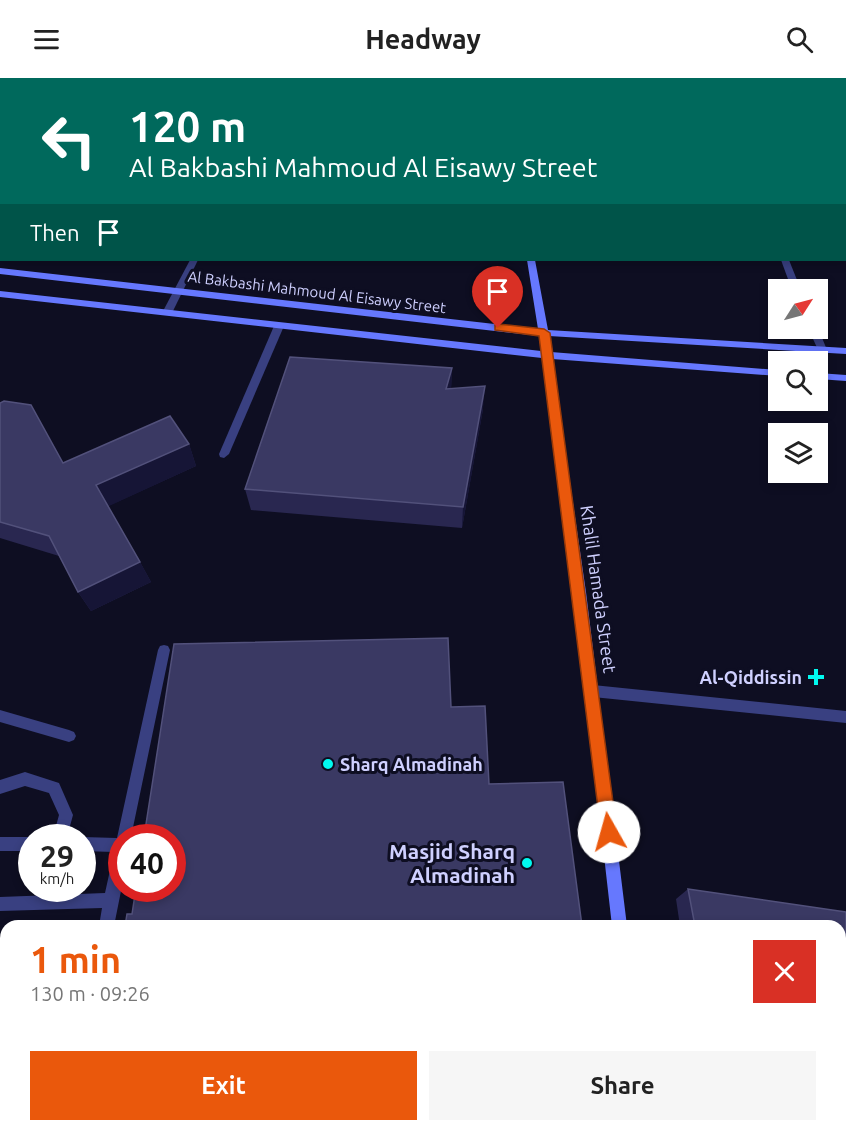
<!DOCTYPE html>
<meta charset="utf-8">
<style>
:root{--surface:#fff;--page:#f6f6f6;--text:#222;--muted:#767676;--accent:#ea580c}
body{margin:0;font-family:Ubuntu,sans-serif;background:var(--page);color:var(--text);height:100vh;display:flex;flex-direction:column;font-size:22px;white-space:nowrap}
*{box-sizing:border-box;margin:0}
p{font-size:20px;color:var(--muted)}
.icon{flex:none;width:33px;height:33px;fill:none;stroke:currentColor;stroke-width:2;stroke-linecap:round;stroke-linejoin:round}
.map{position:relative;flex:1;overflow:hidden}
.drawer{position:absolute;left:0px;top:842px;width:846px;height:212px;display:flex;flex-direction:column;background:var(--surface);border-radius:18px 18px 0 0;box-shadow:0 3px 9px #0003}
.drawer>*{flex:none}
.guide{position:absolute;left:0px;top:0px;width:846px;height:183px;box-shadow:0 3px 9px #0003;background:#00695c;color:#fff;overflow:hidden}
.needle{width:39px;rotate:54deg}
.buttons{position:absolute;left:768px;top:201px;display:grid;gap:12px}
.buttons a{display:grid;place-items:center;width:60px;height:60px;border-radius:0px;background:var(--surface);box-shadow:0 3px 9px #0003;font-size:30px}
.speed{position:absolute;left:18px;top:746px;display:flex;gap:12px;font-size:30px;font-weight:700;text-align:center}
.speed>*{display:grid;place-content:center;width:78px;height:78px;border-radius:50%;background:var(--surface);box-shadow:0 3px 9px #0003;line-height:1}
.speed small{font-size:15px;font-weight:400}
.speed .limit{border:9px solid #d22;background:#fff;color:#111}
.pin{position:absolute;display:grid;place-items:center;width:51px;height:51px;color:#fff;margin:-62px -26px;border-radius:50% 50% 50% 0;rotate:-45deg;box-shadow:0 0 6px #0007}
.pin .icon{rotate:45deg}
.me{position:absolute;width:66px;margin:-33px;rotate:353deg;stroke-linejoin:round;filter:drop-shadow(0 0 4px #0008)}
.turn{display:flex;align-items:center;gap:21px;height:126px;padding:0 30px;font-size:27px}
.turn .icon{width:78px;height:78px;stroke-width:2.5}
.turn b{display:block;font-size:42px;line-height:51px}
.then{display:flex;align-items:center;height:57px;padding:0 30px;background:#0003;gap:12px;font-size:22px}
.round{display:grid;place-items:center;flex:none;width:63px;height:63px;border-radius:0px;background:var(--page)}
.headline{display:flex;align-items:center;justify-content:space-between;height:102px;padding:0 30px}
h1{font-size:36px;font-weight:700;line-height:45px;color:var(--accent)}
.primary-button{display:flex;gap:12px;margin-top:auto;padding:12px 30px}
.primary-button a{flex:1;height:69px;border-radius:0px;background:var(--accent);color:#fff;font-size:24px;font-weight:700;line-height:69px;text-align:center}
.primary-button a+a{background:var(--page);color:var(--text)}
header{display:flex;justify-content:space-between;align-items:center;height:78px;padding:0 30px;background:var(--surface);font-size:27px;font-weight:700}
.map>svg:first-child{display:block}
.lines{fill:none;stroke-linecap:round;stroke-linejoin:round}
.lane{fill:#394081;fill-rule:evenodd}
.street{fill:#394081;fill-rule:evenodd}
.secondary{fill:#6678fe;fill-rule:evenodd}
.wall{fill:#292750}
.shaded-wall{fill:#161536}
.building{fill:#3a3963;stroke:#52517b;stroke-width:1.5}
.route{fill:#ea580c;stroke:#983908;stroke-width:1.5}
.poi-dot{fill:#01f9ef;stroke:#0e0e22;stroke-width:2}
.labels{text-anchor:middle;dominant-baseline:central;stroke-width:6;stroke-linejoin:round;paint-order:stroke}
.far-street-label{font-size:15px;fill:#cfd0ff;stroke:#0e0e22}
.street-label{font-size:18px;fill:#cfd0ff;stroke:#0e0e22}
.poi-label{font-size:18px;font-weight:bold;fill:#cfd0ff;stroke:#0e0e22;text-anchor:end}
.near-poi-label{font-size:21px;font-weight:bold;fill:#cfd0ff;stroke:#0e0e22;text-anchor:end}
</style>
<header><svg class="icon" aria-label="menu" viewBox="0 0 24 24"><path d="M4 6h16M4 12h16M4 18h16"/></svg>Headway<svg class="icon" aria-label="search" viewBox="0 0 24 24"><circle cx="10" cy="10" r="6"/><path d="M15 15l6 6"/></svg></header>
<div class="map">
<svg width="846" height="1052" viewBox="0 0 846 1052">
<rect width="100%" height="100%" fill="#0e0e22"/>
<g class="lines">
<g class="lane">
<polygon points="279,245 284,248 229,376 224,380 220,379 219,376 274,248"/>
<polygon points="164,567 168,568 170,572 131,759 122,759 122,808 114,848 99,848 102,830 0,833 0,819 105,815 114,774 82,773 82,759 117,760 158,572 160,568"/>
<polygon points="25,694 59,705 73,737 67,759 53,759 59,737 49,715 25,708 0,716 0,702"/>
<rect x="0" y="759" width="32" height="14"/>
</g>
<g class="street">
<polygon points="91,0 99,0 90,2"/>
<polygon points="279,0 287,0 279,2"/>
<polygon points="437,0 464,0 466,2 439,2"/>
<rect x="708" y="0" width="8" height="2"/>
<rect x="844" y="30" width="2" height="4"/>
<rect x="844" y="103" width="2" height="4"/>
<polygon points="0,118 2,118 0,124"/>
<polygon points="190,182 198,182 172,235 170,237 164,237 162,235"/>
<polygon points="781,182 789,182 801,212 792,212"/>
<polygon points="808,250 818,250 827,272 825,274 819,274"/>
<polygon points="593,607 846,633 846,645 593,619 588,617 587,613 588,609"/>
<polygon points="0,632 69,652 74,654 76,658 74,662 69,664 0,644"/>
</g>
<g class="secondary">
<rect x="496" y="0" width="8" height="2"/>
<polygon points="527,182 535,182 548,252 846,270 846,276 549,258 551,274 778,292 778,298 552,281 586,514 627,848 612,848 574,514 542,280 0,219 0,213 541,273 539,258 0,196 0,190 538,251"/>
<polygon points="818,295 846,297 846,303 818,301"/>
<polygon points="636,1047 652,1047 653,1052 637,1052"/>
</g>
</g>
<g class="wall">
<polygon points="452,290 451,311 483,331 462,450 251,432 245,411"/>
<polygon points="0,325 63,385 189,366 196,388 108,428 140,484 151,504 91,533 78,514 59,478 0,460"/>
<polygon points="688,811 846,834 846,1052 716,1052 715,1047 840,1047 840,848 680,848 676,821"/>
</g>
<g class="shaded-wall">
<polygon points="452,290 451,312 446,311"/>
<polygon points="485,308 483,331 462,450 463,429"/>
<polygon points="189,366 196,388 107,429 96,407"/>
<polygon points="140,484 151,504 91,533 78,514"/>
</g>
<g class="building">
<polygon points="392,0 423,0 422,2 392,2"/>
<polygon points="290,279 452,290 446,311 485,308 463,429 245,411"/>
<polygon points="4,323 31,327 63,385 170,338 189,366 96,407 140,484 78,514 49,458 0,444 0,325"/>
<polygon points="448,560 451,629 485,628 489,706 563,704 582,848 125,848 127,836 132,836 136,810 172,810 172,759 144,759 174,566"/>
<polygon points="688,811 846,834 846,1052 732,1052 731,1047 840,1047 840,848 695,848"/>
<polygon points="95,1047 608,1047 608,1052 94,1052"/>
</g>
<polygon class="route" points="498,246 544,251 550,255 617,754 615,759 609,762 604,759 601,754 539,258 495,252 495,247"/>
<g class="poi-dot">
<path d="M813 590h6v6h6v6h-6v6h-6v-6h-6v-6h6z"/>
<circle cx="328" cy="686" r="6"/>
<circle cx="527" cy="785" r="6"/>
</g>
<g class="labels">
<g class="far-street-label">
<text transform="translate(317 214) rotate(7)">Al Bakbashi Mahmoud Al Eisawy Street</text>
</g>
<g class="street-label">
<text transform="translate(599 511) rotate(82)">Khalil Hamada Street</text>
</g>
<g class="poi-label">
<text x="802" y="599">Al-Qiddissin</text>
<text x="340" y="686" text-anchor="start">Sharq Almadinah</text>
</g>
<g class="near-poi-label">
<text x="515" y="773">Masjid Sharq<tspan x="515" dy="24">Almadinah</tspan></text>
</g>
</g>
</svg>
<div class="buttons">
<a><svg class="needle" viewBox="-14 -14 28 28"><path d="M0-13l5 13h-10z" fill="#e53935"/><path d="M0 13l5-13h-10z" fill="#767676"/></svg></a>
<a><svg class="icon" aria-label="search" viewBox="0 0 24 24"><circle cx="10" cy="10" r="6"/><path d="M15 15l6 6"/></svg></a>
<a><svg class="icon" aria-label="layers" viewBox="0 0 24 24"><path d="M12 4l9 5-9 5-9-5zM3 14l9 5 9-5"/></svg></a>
</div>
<div class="speed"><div>29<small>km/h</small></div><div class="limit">40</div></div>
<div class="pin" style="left:498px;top:250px;background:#d93025"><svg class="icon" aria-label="arrive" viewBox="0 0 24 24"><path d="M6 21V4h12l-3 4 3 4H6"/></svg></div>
<svg class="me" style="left:609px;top:754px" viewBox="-20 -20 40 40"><circle r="19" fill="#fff"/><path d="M0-13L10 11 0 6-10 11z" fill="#ea580c"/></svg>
<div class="guide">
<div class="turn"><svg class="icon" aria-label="left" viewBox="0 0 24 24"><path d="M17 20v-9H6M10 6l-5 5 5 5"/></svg><div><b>120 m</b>Al Bakbashi Mahmoud Al Eisawy Street</div></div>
<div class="then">Then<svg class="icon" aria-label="arrive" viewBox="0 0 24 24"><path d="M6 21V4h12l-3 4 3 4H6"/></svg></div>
</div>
<section class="drawer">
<div class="headline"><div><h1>1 min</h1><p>130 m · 09:26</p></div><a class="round" style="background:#d93025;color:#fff"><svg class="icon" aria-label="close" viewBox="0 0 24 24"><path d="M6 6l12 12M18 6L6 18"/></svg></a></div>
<div class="primary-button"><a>Exit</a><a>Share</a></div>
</section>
</div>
